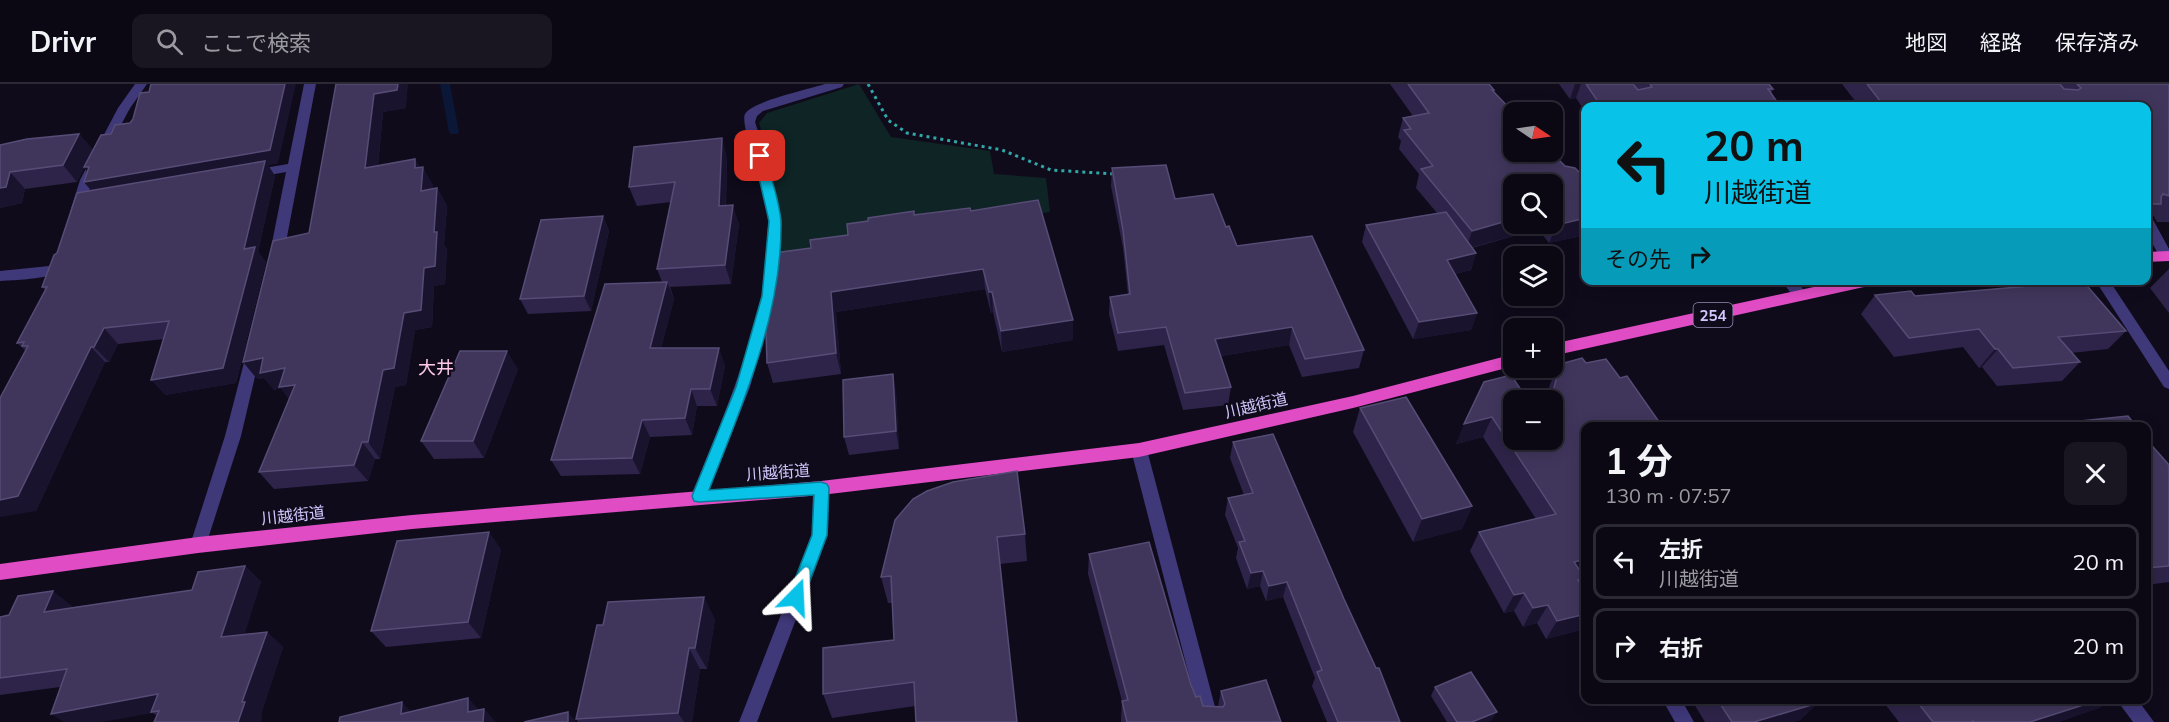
<!DOCTYPE html>
<html lang="ja">
<meta charset="utf-8">
<style>
:root{--surface:#0b0814;--page:#191622;--text:#f1f3f6;--muted:#9a9aa0;--line:#2b2934}
body{margin:0;font-family:Mulish,"Noto Sans JP",sans-serif;background:var(--page);color:var(--text);height:100vh;display:flex;flex-direction:column;font-size:22px;white-space:nowrap}
*{box-sizing:border-box;margin:0}
p{font-size:20px;color:var(--muted)}
.icon{flex:none;width:33px;height:33px;fill:none;stroke:currentColor;stroke-width:2;stroke-linecap:round;stroke-linejoin:round}
.map{position:relative;flex:1;overflow:hidden}
.side{position:absolute;left:1581px;top:338px;width:570px;height:282px;display:flex;flex-direction:column;background:var(--surface);border-radius:12px;box-shadow:0 3px 15px #0003,0 0 0 2px var(--line)}
.side>*{flex:none}
.banner{position:absolute;left:1581px;top:18px;width:570px;height:183px;border-radius:12px;box-shadow:0 3px 15px #0003,0 0 0 2px var(--line);background:#08c2e8;color:#111;overflow:hidden}
.needle{width:39px;rotate:103deg}
.buttons{position:absolute;left:1503px;top:18px;display:grid;gap:12px}
.buttons a{display:grid;place-items:center;width:60px;height:60px;border-radius:12px;background:var(--surface);box-shadow:0 3px 15px #0003,0 0 0 2px var(--line);font-size:30px}
.pin{position:absolute;display:grid;place-items:center;width:51px;height:51px;color:#fff;margin:-26px;border-radius:12px;box-shadow:0 3px 9px #0006}
.me{position:absolute;width:66px;margin:-33px;rotate:21deg;stroke-linejoin:round;filter:drop-shadow(0 0 4px #0008)}
.turn{display:flex;align-items:center;gap:21px;height:126px;padding:0 24px;font-size:27px}
.turn .icon{width:78px;height:78px;stroke-width:2.5}
.turn b{display:block;font-size:42px;line-height:51px}
.then{display:flex;align-items:center;height:57px;padding:0 24px;background:#0003;gap:12px;font-size:22px}
.round{display:grid;place-items:center;flex:none;width:63px;height:63px;border-radius:12px;background:var(--page)}
.overview{display:flex;align-items:center;justify-content:space-between;height:102px;padding:0 24px}
h1{font-size:36px;font-weight:700;line-height:45px}
ul{padding:0;list-style:none}
li{display:flex;align-items:center;gap:18px;height:75px;margin:0 12px 9px;padding:0 12px;border:3px solid var(--line);border-radius:12px}
li div{flex:1}
li b{display:block;font-size:22px}
li em{font-style:normal}
header{display:flex;align-items:center;gap:36px;box-sizing:border-box;height:84px;padding:0 30px;background:var(--surface);border-bottom:2px solid var(--line)}
header strong{font-size:28px}
nav{display:flex;gap:33px;margin-inline-start:auto;font-size:21px}
.search{width:420px;height:54px;background:var(--page);display:flex;align-items:center;gap:15px;box-sizing:border-box;padding:0 21px;border-radius:12px;color:var(--muted);font-size:22px}
.map>svg:first-child{display:block}
.green{fill:#0f2425}
.lines{fill:none;stroke-linecap:round;stroke-linejoin:round}
.stream{fill:#0a1736;fill-rule:evenodd}
.path{stroke:#30a7a8;stroke-width:3;stroke-dasharray:3 4;stroke-linecap:butt}
.service{fill:#3f3879;fill-rule:evenodd}
.minor{fill:#3f3879;fill-rule:evenodd}
.trunk{fill:#e04cc4;fill-rule:evenodd}
.wall{fill:#2e2449;fill-rule:evenodd}
.shaded-wall{fill:#1a132e}
.building{fill:#40365c;stroke:#564c75;stroke-width:1.5}
.route{fill:#08c2e8;stroke:#057e97;stroke-width:1.5}
.labels{text-anchor:middle;dominant-baseline:central;stroke-width:4.5;stroke-linejoin:round;paint-order:stroke}
.shield{fill:#0f0b1b;stroke:#978fb9;stroke-width:1.5}
.shield-label{font-size:15px;font-weight:bold;fill:#d1c7fd}
.street-label{font-size:16px;fill:#d1c7fd;stroke:#0f0b1b}
.neighbourhood-label{font-size:18px;fill:#fdc9e7;stroke:#0f0b1b}
</style>
<header>
<strong>Drivr</strong>
<div class="search"><svg class="icon" aria-label="search" viewBox="0 0 24 24"><circle cx="10" cy="10" r="6"/><path d="M15 15l6 6"/></svg>ここで検索</div>
<nav><a>地図</a><a>経路</a><a>保存済み</a></nav>
</header>
<div class="map">
<svg width="2169" height="638" viewBox="0 0 2169 638">
<rect width="100%" height="100%" fill="#0f0b1b"/>
<path class="green" d="M859,0L891,53L990,67L994,90L1046,94L1050,128L810,160L809,167L778,170C781,122 773,85 759,39L767,29Z"/>
<g class="lines">
<polygon class="stream" points="440,0 450,0 459,48 457,50 451,50 449,48"/>
<g class="path">
<polyline points="868,0 888,36 907,49 1002,66 1051,86 1114,90"/>
<polyline points="1574,89 1586,88"/>
</g>
<g class="service">
<polygon points="124,20 130,24 92,96 84,128 77,132 72,131 70,128 80,96 118,24"/>
<path d="M65,172L70,174C79,195 13,196 0,197V187L49,182Z"/>
<polygon points="1662,615 1681,615 1694,638 1675,638"/>
<polygon points="2116,615 2137,615 2154,638 2133,638"/>
</g>
<g class="minor">
<polygon points="135,0 147,0 128,27 120,27 118,24"/>
<polygon points="304,0 316,0 283,174 276,179 269,174 286,88 252,94 246,90 252,86 288,80"/>
<path d="M825,0H844L842,3L763,27L757,32L755,38L766,72L782,137L775,212L750,303L707,412L705,417L699,419L693,417L691,412C718,347 745,283 761,214C766,191 766,164 768,141C770,119 739,41 745,30C752,17 810,5 825,0Z"/>
<polygon points="2146,131 2151,132 2169,165 2169,176 2161,175 2146,148"/>
<polygon points="1781,196 1796,196 1808,212 1806,216 1796,216"/>
<polygon points="2095,196 2109,196 2169,287 2169,305 2164,303"/>
<polygon points="254,262 261,267 241,352 206,461 204,466 198,468 192,466 190,461 225,352 247,267"/>
<polygon points="1139,360 1144,362 1147,366 1219,638 1201,638 1131,366 1134,362"/>
<polygon points="821,397 827,399 829,404 828,451 757,638 739,638 812,451 813,404 815,399"/>
</g>
<g class="trunk">
<polygon points="2169,167 2169,177 2146,178 2146,168"/>
<polygon points="1846,196 1880,196 1873,201 1552,272 1552,260"/>
<polygon points="1514,270 1514,282 1353,324 1139,373 821,411 412,445 198,469 0,496 0,480 198,453 412,431 821,397 1139,359 1353,312"/>
</g>
</g>
<g class="wall">
<polygon points="336,0 406,24 383,28 378,82 420,84 433,101 432,105 437,104 447,122 444,161 447,165 445,200 434,202 432,243 415,246 406,301 395,303 380,375 375,375 368,397 274,405 259,388 289,315 281,304 274,306 264,294 257,295 309,149"/>
<path d="M1390,0H1489L1494,6L1493,8L1565,82L1586,95V151L1549,159L1538,145L1472,164L1476,169L1471,186L1455,190L1477,229L1471,246L1413,255L1362,158L1366,141L1437,129L1416,104L1419,90L1399,65L1401,57L1398,53L1403,34L1413,32ZM1552,100V140H1514Z"/>
<polygon points="1559,0 1769,0 1773,5 1771,10 1780,22 1586,22 1586,29 1576,14 1570,15"/>
<polygon points="1842,0 2169,0 2169,138 2157,138 2153,131 2151,130 2146,135 2146,22 1859,22"/>
<polygon points="79,50 93,66 111,50 278,79 268,81 275,92 258,168 266,178 236,299 165,311 164,255 118,260 109,278 105,278 36,427 25,266 17,259 45,206 42,203 57,169 91,106 84,98 87,87 84,84 77,98 25,105 22,119 0,124 0,61"/>
<polygon points="727,73 726,122 739,140 731,200 670,203 674,215 661,264 725,281 717,322 697,322 692,351 650,353 640,390 561,392 551,376 662,198 657,185 671,118 637,122 629,103"/>
<polygon points="1112,84 1175,115 1226,143 1237,162 1364,266 1359,284 1302,293 1289,261 1221,272 1231,303 1228,321 1183,326 1164,261 1118,267 1109,230 1110,213 1128,210 1123,164 1111,102"/>
<polygon points="971,127 1073,236 1073,256 1002,268 993,228 991,229 985,205 836,228 841,290 773,299 767,279 811,164 848,151 868,137 914,131"/>
<polygon points="603,132 609,147 591,227 528,230 520,215"/>
<polygon points="2169,185 2169,229 2150,204"/>
<polygon points="2020,196 2082,196 2126,247 2108,265 2071,269 2080,278 2062,297 1997,302 1982,283 1979,284 1963,263 1894,273 1861,230 1875,211 1915,212 2014,203"/>
<polygon points="1560,280 1586,342 1586,491 1583,491 1585,494 1581,501 1585,545 1546,555 1537,539 1523,543 1514,527 1504,529 1470,467 1479,448 1536,435 1483,353 1456,360 1484,298 1552,356 1552,316 1546,316 1550,300"/>
<polygon points="518,285 484,374 434,375 421,357"/>
<polygon points="896,308 899,365 849,371 844,353"/>
<polygon points="1360,324 1472,422 1462,445 1413,458 1353,348"/>
<polygon points="2146,355 2169,381 2169,498 2146,501"/>
<polygon points="1233,358 1344,515 1400,638 1327,638 1312,602 1315,594 1283,513 1266,517 1260,502 1247,505 1236,474 1238,464 1225,431 1228,414 1244,411 1230,374"/>
<polygon points="927,407 1025,450 1027,477 1000,480 915,622 832,634 823,610 894,556 892,519 888,519 881,493"/>
<polygon points="501,465 481,554 386,563 371,547"/>
<polygon points="1089,470 1191,601 1196,613 1203,622 1218,622 1221,607 1281,638 1121,638 1121,635 1122,617 1088,490"/>
<polygon points="245,482 261,498 244,550 267,548 283,563 261,630 262,632 157,632 153,629 60,603 0,611 0,533 73,523 73,524 192,506"/>
<polygon points="715,535 707,585 700,585 692,638 578,638 576,635"/>
<polygon points="1435,603 1492,636 1487,638 1447,638 1431,612"/>
<polygon points="1691,615 1815,615 1818,619 1800,636 1793,638 1705,638"/>
<polygon points="1881,615 2114,615 2099,624 2058,638 1899,638"/>
</g>
<g class="shaded-wall">
<polygon points="285,0 296,0 278,79 268,81 275,92 258,168 266,178 236,299 165,311 151,296 223,284 95,111 84,98 94,96 84,84 77,98 63,81 79,50 93,66"/>
<polygon points="398,0 408,0 406,24 383,28 376,101 365,84 374,10"/>
<polygon points="1575,0 1581,0 1576,14 1570,15"/>
<polygon points="722,54 727,73 725,141 719,122"/>
<polygon points="415,75 423,88 423,83 433,101 431,125 421,107 415,84"/>
<polygon points="10,88 25,105 22,119 0,124 0,104"/>
<polygon points="437,104 447,122 444,161 447,165 445,200 434,202 432,243 415,246 406,301 395,303 380,375 368,358 383,286 404,229 424,184 434,148"/>
<polygon points="733,121 739,140 731,200 725,181"/>
<polygon points="603,132 609,147 591,227 584,212"/>
<polygon points="1586,134 1586,151 1549,159 1557,141"/>
<polygon points="1514,135 1514,140 1540,140 1538,145 1466,165 1472,147"/>
<polygon points="1476,169 1471,186 1441,193 1447,176"/>
<polygon points="983,185 985,205 836,228 841,290 836,269 831,208"/>
<polygon points="667,198 674,215 657,281 650,264"/>
<polygon points="989,208 992,208 993,228 991,229"/>
<polygon points="1477,229 1471,246 1413,255 1419,238"/>
<polygon points="1073,236 1073,256 1002,268 1001,247"/>
<polygon points="1292,243 1289,261 1213,273 1215,255"/>
<polygon points="104,244 118,260 109,278 94,263"/>
<polygon points="91,263 105,278 36,427 0,433 0,416"/>
<polygon points="719,264 725,281 717,322 710,305"/>
<polygon points="1995,265 1998,265 1982,283 1979,284"/>
<polygon points="507,267 518,285 484,374 473,357"/>
<polygon points="263,274 285,284 308,318 293,320 281,304 274,306 264,294 257,295 243,278"/>
<polygon points="893,290 896,308 899,365 896,347"/>
<polygon points="691,305 697,322 692,351 685,334"/>
<polygon points="1492,333 1483,353 1456,360 1464,340"/>
<polygon points="642,336 650,353 640,390 632,374"/>
<polygon points="362,358 375,375 368,397 354,381"/>
<polygon points="1472,422 1462,445 1413,458 1422,435"/>
<polygon points="489,448 501,465 481,554 468,538"/>
<polygon points="1586,475 1586,491 1563,496 1574,478"/>
<polygon points="245,482 261,498 239,568 221,553"/>
<polygon points="1263,487 1260,502 1247,505 1251,489"/>
<polygon points="1287,498 1283,513 1266,517 1269,502"/>
<polygon points="53,507 73,523 65,543 44,528"/>
<polygon points="1524,509 1514,527 1504,529 1514,511"/>
<polygon points="704,513 715,535 707,585 695,564"/>
<polygon points="1548,521 1537,539 1523,543 1533,524"/>
<polygon points="1586,530 1585,545 1546,555 1557,537"/>
<polygon points="267,548 283,563 261,630 262,632 261,638 238,638 242,618"/>
<polygon points="689,564 700,585 692,638 684,638 678,629"/>
<polygon points="158,610 151,628 153,629 102,638 64,638 51,630"/>
<polygon points="468,614 481,628 468,628"/>
<polygon points="2102,615 2114,615 2099,624 2058,638 2030,638"/>
<polygon points="402,618 416,633 401,630"/>
<polygon points="1818,619 1800,636 1793,638 1754,638"/>
<polygon points="484,625 496,638 483,638"/>
<polygon points="568,628 576,638 568,638"/>
<polygon points="1497,628 1492,636 1487,638 1472,638"/>
</g>
<g class="building">
<polygon points="151,0 285,0 270,66 84,98 89,83 84,83 101,51 111,50 115,41 130,39 133,35 140,9 149,8"/>
<polygon points="336,0 398,0 397,6 374,10 365,84 415,75 415,84 423,83 421,107 437,104 434,148 437,148 435,182 424,184 421,226 404,229 394,284 383,286 368,358 362,358 354,381 259,388 295,301 279,303 285,284 260,289 263,274 243,278 273,157 309,149"/>
<polygon points="1408,0 1489,0 1494,6 1492,6 1514,29 1514,68 1551,68 1565,82 1575,84 1586,95 1586,134 1557,141 1552,135 1552,100 1514,100 1514,135 1472,147 1421,85 1433,82 1404,46 1411,45 1403,34 1429,29"/>
<polygon points="1586,0 1633,0 1638,6 1652,3 1650,0 1769,0 1773,5 1768,5 1780,22 1601,22"/>
<polygon points="1867,0 2060,0 2064,5 2078,6 2081,4 2077,0 2169,0 2169,112 2163,110 2161,113 2161,120 2146,120 2146,22 1884,22"/>
<polygon points="79,50 63,81 10,88 6,103 0,104 0,61 27,55"/>
<polygon points="722,54 719,122 733,121 725,181 657,185 675,98 629,103 634,63"/>
<polygon points="265,77 244,165 255,163 223,284 151,296 169,237 104,244 94,263 91,263 18,412 0,416 0,314 28,262 22,262 24,258 17,259 47,203 42,203 54,171 57,169 77,109"/>
<polygon points="1166,81 1175,115 1213,110 1226,143 1229,142 1237,162 1312,152 1364,266 1305,275 1292,243 1215,255 1231,303 1185,309 1166,243 1118,249 1110,213 1130,210 1123,146 1112,84"/>
<polygon points="1038,116 1073,236 1001,247 992,208 989,208 983,185 831,208 836,269 767,279 765,216 771,192 774,169 811,164 810,156 848,151 847,140 868,137 868,134 914,127 914,131 970,124 971,127"/>
<polygon points="1446,128 1476,169 1447,176 1477,229 1419,238 1366,141"/>
<polygon points="603,132 584,212 520,215 541,136"/>
<polygon points="2025,196 2082,196 2126,247 2058,253 2080,278 2013,284 1998,265 1995,265 1979,245 1909,254 1875,211 1911,207 1915,212 2029,202"/>
<polygon points="667,198 650,264 719,264 710,305 691,305 685,334 642,336 632,374 551,376 605,200"/>
<polygon points="460,267 507,267 473,357 421,357"/>
<polygon points="1582,274 1586,279 1606,275 1620,294 1627,292 1662,342 1586,342 1586,475 1574,478 1585,494 1578,496 1586,509 1586,530 1557,537 1548,521 1533,524 1524,509 1514,511 1479,448 1556,430 1492,333 1464,340 1484,298 1511,291 1528,316 1514,316 1514,356 1552,356 1552,316 1551,316 1560,280"/>
<polygon points="893,290 896,347 844,353 843,296"/>
<polygon points="1406,313 1472,422 1422,435 1360,324"/>
<polygon points="2128,332 2136,342 2031,342"/>
<polygon points="1273,350 1344,515 1376,584 1379,584 1400,638 1338,638 1317,588 1322,586 1287,498 1269,502 1263,487 1251,489 1239,458 1245,457 1228,414 1253,409 1233,358"/>
<polygon points="2146,355 2169,381 2169,482 2146,484"/>
<polygon points="1017,387 1025,450 997,453 1017,638 916,638 914,598 823,610 823,564 894,556 891,492 881,493 895,436 913,415 927,407 953,398"/>
<polygon points="489,448 468,538 371,547 397,457"/>
<polygon points="1149,458 1191,601 1196,613 1200,612 1203,622 1223,623 1225,620 1221,607 1266,596 1281,638 1127,638 1122,617 1128,616 1089,470"/>
<polygon points="245,482 221,553 267,548 242,618 245,618 238,638 154,638 159,627 151,628 158,610 51,630 67,585 0,594 0,533 9,531 18,512 53,507 44,528 192,506 198,488"/>
<polygon points="704,513 695,564 689,564 678,629 576,635 597,541 603,541 608,518"/>
<polygon points="1471,588 1497,628 1472,638 1457,638 1435,603"/>
<polygon points="468,614 468,628 484,625 483,638 339,638 340,633 402,618 401,630"/>
<polygon points="1717,615 1815,615 1818,619 1754,638 1732,638"/>
<polygon points="1915,615 2102,615 2030,638 1974,638 1973,637 1971,638 1933,638"/>
<polygon points="568,628 568,638 524,638"/>
</g>
<path class="route" d="M760,68L766,72C770,93 780,117 781,139C782,232 742,321 709,406L821,398L827,400L829,404L827,451L804,513L802,518L796,520L791,518L788,513L812,451L814,411L699,418L694,417L692,412L736,303L762,212L769,137L754,72Z"/>
<g class="labels">
<rect class="shield" x="1693.5" y="219" width="39" height="24" rx="4.5"/>
<g class="shield-label">
<text x="1713" y="231">254</text>
</g>
<g class="street-label">
<text transform="translate(1256 321) rotate(-13)">川越街道</text>
<text transform="translate(778 388) rotate(-4)">川越街道</text>
<text transform="translate(293 431) rotate(-6)">川越街道</text>
</g>
<g class="neighbourhood-label">
<text x="436" y="283">大井</text>
</g>
</g>
</svg>
<div class="buttons">
<a><svg class="needle" viewBox="-14 -14 28 28"><path d="M0-13l5 13h-10z" fill="#e53935"/><path d="M0 13l5-13h-10z" fill="#9a9aa0"/></svg></a>
<a><svg class="icon" aria-label="search" viewBox="0 0 24 24"><circle cx="10" cy="10" r="6"/><path d="M15 15l6 6"/></svg></a>
<a><svg class="icon" aria-label="layers" viewBox="0 0 24 24"><path d="M12 4l9 5-9 5-9-5zM3 14l9 5 9-5"/></svg></a>
<a>+</a>
<a>−</a>
</div>
<div class="pin" style="left:760px;top:72px;background:#d93025"><svg class="icon" aria-label="arrive" viewBox="0 0 24 24"><path d="M6 21V4h12l-3 4 3 4H6"/></svg></div>
<svg class="me" style="left:796px;top:513px" viewBox="-20 -20 40 40"><path d="M0-17L14 15 0 8-14 15z" fill="#08c2e8" stroke="#fff" stroke-width="4"/></svg>
<div class="banner">
<div class="turn"><svg class="icon" aria-label="left" viewBox="0 0 24 24"><path d="M17 20v-9H6M10 6l-5 5 5 5"/></svg><div><b>20 m</b>川越街道</div></div>
<div class="then">その先<svg class="icon" aria-label="right" viewBox="0 0 24 24"><path d="M7 20v-9h11M14 6l5 5-5 5"/></svg></div>
</div>
<section class="side">
<div class="overview"><div><h1>1 分</h1><p>130 m · 07:57</p></div><a class="round"><svg class="icon" aria-label="close" viewBox="0 0 24 24"><path d="M6 6l12 12M18 6L6 18"/></svg></a></div>
<ul>
<li><svg class="icon" aria-label="left" viewBox="0 0 24 24"><path d="M17 20v-9H6M10 6l-5 5 5 5"/></svg><div><b>左折</b><p>川越街道</p></div><em>20 m</em></li>
<li><svg class="icon" aria-label="right" viewBox="0 0 24 24"><path d="M7 20v-9h11M14 6l5 5-5 5"/></svg><div><b>右折</b></div><em>20 m</em></li>
</ul>
</section>
</div>
